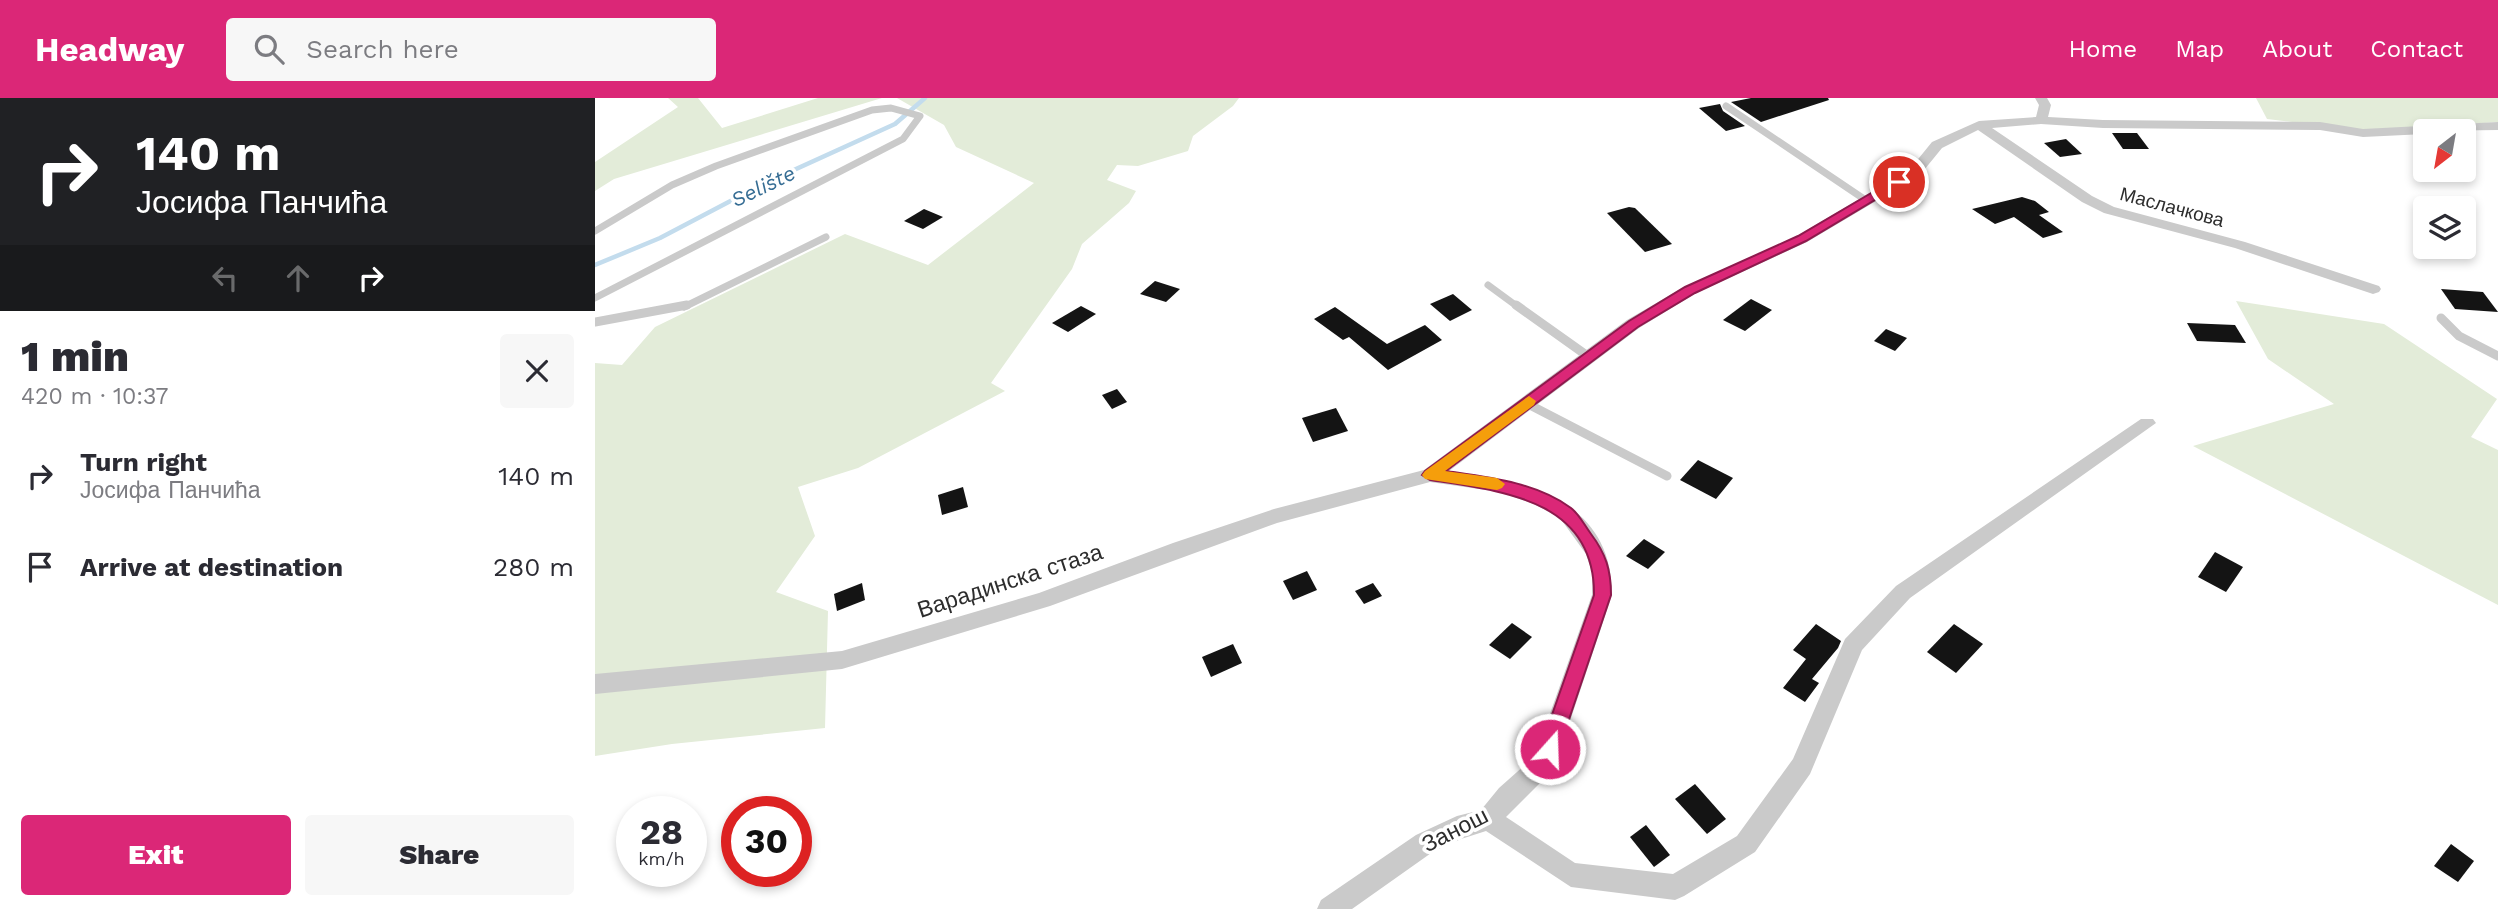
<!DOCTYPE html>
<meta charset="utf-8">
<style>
:root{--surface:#fff;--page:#f7f7f7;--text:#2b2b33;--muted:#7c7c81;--accent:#db2777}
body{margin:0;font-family:"Work Sans",sans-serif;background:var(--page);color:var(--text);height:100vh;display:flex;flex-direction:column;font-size:26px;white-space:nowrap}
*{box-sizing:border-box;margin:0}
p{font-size:23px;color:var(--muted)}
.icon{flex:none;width:38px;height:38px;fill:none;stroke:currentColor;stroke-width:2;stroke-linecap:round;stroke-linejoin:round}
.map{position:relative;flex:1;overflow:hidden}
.panel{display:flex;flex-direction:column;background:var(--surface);width:595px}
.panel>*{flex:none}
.top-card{background:#202124;color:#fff;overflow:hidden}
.needle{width:46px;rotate:211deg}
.controls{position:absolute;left:1818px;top:21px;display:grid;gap:14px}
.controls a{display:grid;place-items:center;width:63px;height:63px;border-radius:7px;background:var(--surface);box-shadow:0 4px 10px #0003;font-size:35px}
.speed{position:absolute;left:21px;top:698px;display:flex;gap:14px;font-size:35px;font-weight:700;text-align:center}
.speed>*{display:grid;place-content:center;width:91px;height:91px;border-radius:50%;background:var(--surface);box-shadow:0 4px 10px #0003;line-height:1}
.speed small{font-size:18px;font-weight:400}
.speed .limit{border:10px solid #d22;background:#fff;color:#111}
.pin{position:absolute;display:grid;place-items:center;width:60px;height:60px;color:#fff;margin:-30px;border:4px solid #fff;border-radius:50%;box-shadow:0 2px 7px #0007}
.me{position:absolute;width:77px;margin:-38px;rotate:20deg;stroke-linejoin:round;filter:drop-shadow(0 0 5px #0008)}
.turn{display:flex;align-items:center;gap:24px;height:147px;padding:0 21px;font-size:32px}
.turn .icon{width:91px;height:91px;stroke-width:2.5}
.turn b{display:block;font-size:49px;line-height:60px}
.lanes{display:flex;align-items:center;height:66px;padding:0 21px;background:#0003;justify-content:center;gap:35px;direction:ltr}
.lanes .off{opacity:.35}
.round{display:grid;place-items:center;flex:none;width:74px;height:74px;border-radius:7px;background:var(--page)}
.summary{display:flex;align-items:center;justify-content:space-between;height:119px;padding:0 21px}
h1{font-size:42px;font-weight:800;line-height:52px}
.cta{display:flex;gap:14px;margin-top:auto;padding:14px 21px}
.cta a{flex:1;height:80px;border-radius:7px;background:var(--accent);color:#fff;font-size:28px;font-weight:800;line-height:80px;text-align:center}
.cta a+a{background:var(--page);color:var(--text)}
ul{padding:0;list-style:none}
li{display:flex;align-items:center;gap:21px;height:91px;padding:0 21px}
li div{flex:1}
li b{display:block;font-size:26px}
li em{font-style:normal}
header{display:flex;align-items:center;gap:42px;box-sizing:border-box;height:98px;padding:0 35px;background:var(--accent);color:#fff}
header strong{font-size:33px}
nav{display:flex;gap:38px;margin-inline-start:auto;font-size:24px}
.search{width:490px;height:63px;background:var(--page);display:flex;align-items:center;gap:18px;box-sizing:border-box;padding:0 24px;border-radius:7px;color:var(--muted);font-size:26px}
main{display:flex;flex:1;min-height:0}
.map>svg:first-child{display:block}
.green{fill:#e3ecd9}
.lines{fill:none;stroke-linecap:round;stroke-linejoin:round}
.stream{stroke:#c3dced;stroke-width:4.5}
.building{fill:#141414}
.service-far1{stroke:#cacaca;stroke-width:7}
.service{stroke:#cacaca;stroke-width:9}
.minor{fill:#cacaca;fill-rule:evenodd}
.route{fill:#db2777;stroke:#8e194d;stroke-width:2}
.slow{fill:#f59e0b}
.labels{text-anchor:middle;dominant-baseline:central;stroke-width:7;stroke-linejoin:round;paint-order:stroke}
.far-street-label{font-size:19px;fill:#2d2d2d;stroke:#fff}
.far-water-label{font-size:21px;font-style:italic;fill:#366d94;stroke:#fff}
.street-label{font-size:23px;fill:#2d2d2d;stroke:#fff}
</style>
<header>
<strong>Headway</strong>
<div class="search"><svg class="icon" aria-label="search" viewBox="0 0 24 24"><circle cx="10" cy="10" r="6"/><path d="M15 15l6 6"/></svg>Search here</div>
<nav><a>Home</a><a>Map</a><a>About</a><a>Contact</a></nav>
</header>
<main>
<section class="panel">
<div class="top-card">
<div class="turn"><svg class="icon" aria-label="right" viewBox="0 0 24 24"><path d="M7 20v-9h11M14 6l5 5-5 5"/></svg><div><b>140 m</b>Јосифа Панчића</div></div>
<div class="lanes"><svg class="icon off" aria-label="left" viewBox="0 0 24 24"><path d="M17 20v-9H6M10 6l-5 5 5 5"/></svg><svg class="icon off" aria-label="ahead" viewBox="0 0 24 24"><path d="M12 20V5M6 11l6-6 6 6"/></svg><svg class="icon" aria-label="right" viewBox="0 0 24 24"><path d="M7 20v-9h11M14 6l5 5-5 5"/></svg></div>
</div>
<div class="summary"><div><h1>1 min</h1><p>420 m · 10:37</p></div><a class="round"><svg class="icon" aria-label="close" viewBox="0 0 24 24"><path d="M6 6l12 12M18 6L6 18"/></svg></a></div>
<ul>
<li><svg class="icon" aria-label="right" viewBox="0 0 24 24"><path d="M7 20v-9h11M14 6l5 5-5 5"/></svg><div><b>Turn right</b><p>Јосифа Панчића</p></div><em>140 m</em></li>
<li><svg class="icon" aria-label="arrive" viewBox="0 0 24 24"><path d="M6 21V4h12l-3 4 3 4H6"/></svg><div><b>Arrive at destination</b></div><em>280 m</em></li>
</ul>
<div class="cta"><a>Exit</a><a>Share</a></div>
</section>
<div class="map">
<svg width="1903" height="811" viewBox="0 0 1903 811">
<rect width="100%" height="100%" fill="#fff"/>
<g class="green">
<polygon points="73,0 103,0 127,30 223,0 287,0 19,81 0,93 0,64 83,9"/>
<polygon points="302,0 644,0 638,8 598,38 593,53 543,68 522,67 512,82 541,93 534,105 487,146 477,171 396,285 410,293 263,370 203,389 220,438 181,494 233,513 230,630 77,646 0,658 0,265 27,267 60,229 250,136 333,167 439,85 361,49 349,27"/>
<polygon points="1661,0 1903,0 1903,24 1773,33 1672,21"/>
<polygon points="1641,203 1789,226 1902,301 1876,339 1903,352 1903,507 1598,348 1739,306 1673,261"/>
</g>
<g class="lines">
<polyline class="stream" points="0,167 65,140 166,87 300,26 330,0"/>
</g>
<g class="building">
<polygon points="1156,0 1233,0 1234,2 1166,24 1136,4"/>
<polygon points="1125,6 1128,13 1150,28 1131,33 1104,10"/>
<polygon points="1517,35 1542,35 1554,51 1528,51"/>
<polygon points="1471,41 1487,56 1465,59 1449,45"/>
<polygon points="1427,99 1440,103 1454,114 1444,117 1468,134 1448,140 1419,119 1400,126 1377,111"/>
<polygon points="1034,109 1040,110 1077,146 1050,154 1012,115"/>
<polygon points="329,111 348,119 328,131 309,123"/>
<polygon points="560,183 585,191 571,204 545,196"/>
<polygon points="1846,191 1888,194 1903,214 1860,211"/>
<polygon points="858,196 877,212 855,223 835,206"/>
<polygon points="1156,201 1177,212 1150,233 1128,222"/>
<polygon points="486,208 501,216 473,234 457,225"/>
<polygon points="740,209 792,246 830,227 847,242 793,272 754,239 748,242 719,221"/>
<polygon points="1592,225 1640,227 1651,245 1602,243"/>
<polygon points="1291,231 1312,240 1300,253 1279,243"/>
<polygon points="522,291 532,304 517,311 507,297"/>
<polygon points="741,310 753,333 718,344 707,320"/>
<polygon points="1103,362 1138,380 1121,401 1085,382"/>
<polygon points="368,389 373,409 347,417 343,397"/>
<polygon points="1049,441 1070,454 1053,471 1031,458"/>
<polygon points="1620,454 1648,469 1631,494 1603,479"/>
<polygon points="712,473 722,492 698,502 688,483"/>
<polygon points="267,485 270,502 242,513 239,496"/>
<polygon points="778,485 787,498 769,506 760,493"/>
<polygon points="917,525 937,539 915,561 894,547"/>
<polygon points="1221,526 1246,543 1243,550 1217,581 1224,585 1210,604 1188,590 1211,561 1198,552"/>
<polygon points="1359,526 1388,546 1361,575 1332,554"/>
<polygon points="638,546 647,565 616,579 607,559"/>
<polygon points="1100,686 1131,721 1112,736 1080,701"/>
<polygon points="1051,727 1075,757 1059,769 1035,739"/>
<polygon points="1856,746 1879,763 1863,784 1839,768"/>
</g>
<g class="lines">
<g class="service-far1">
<polyline points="1131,8 1272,103"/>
<polyline points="0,133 77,87 121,68 277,12 296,10 325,18 308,41 0,200"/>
<polyline points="893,187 923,209"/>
<polyline points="89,209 231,139"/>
</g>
<g class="service">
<polyline points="921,207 994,259"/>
<polyline points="1846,220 1864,238 1903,258"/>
<polyline points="0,224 92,207"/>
<polyline points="931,305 1072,378"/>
</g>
<path class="minor" d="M1440,0H1452L1456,7L1453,19L1508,22L1725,24L1768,31L1903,24V32L1830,33V36L1768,39L1725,32L1508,30L1446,26L1397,30L1497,98L1519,109L1650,144L1784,188L1786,191L1784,194L1778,196L1640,150L1509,115L1487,104L1383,32L1347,50L1325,77L1212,144L1101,195L1044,230L854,373C931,383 1017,401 1017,497L961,665L957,673L911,719L980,765L1078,776L1142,738L1198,661L1250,541L1301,488L1546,321H1558L1561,325L1315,500L1267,552L1215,676L1160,754L1089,798L1080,802L976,789L891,733L866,741L839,753L757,811H722L726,802L821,737L862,718L886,712L904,690L940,658L997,497V474L991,456L965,420L939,406L905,394L835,384L682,425L455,508L247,571L0,596V576L247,553L444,495L578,445L679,411L829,372L1032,222L1089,189L1202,138L1315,71L1337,44L1384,23L1441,19L1444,7Z"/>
</g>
<path class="route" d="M1300,81L1310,84L1211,143L1100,195L1043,229L851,373C892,379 941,384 976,410C984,416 990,428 996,436C1011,456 1016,472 1016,497L964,651L962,657L955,659L948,657L945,651L999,497C1000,402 908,393 835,382L827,377L830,373L1034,223L1090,189L1203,138Z"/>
<polygon class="slow" points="934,298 941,303 939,307 850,373 902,380 910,386 907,390 902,392 830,381 827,377 830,373"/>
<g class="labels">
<g class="far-street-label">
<text transform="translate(1577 109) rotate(15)">Маслачкова</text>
</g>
<g class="far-water-label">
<text transform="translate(168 88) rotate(-26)">Selište</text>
</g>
<g class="street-label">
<text transform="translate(415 483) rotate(-18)">Варадинска стаза</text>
<text transform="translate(860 732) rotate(-27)">Занош</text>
</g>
</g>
</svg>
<div class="controls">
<a><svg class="needle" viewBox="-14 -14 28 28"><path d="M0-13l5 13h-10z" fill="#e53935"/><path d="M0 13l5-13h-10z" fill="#7c7c81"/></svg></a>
<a><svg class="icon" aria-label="layers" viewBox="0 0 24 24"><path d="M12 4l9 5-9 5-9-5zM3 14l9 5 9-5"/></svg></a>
</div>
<div class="speed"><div>28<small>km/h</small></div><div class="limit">30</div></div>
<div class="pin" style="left:1304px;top:84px;background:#d93025"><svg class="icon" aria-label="arrive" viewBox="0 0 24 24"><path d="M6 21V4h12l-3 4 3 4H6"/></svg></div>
<svg class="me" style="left:955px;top:651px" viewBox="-20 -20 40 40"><circle r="17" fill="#db2777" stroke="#fff" stroke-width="3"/><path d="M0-11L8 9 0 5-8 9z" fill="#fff"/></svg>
</div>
</main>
